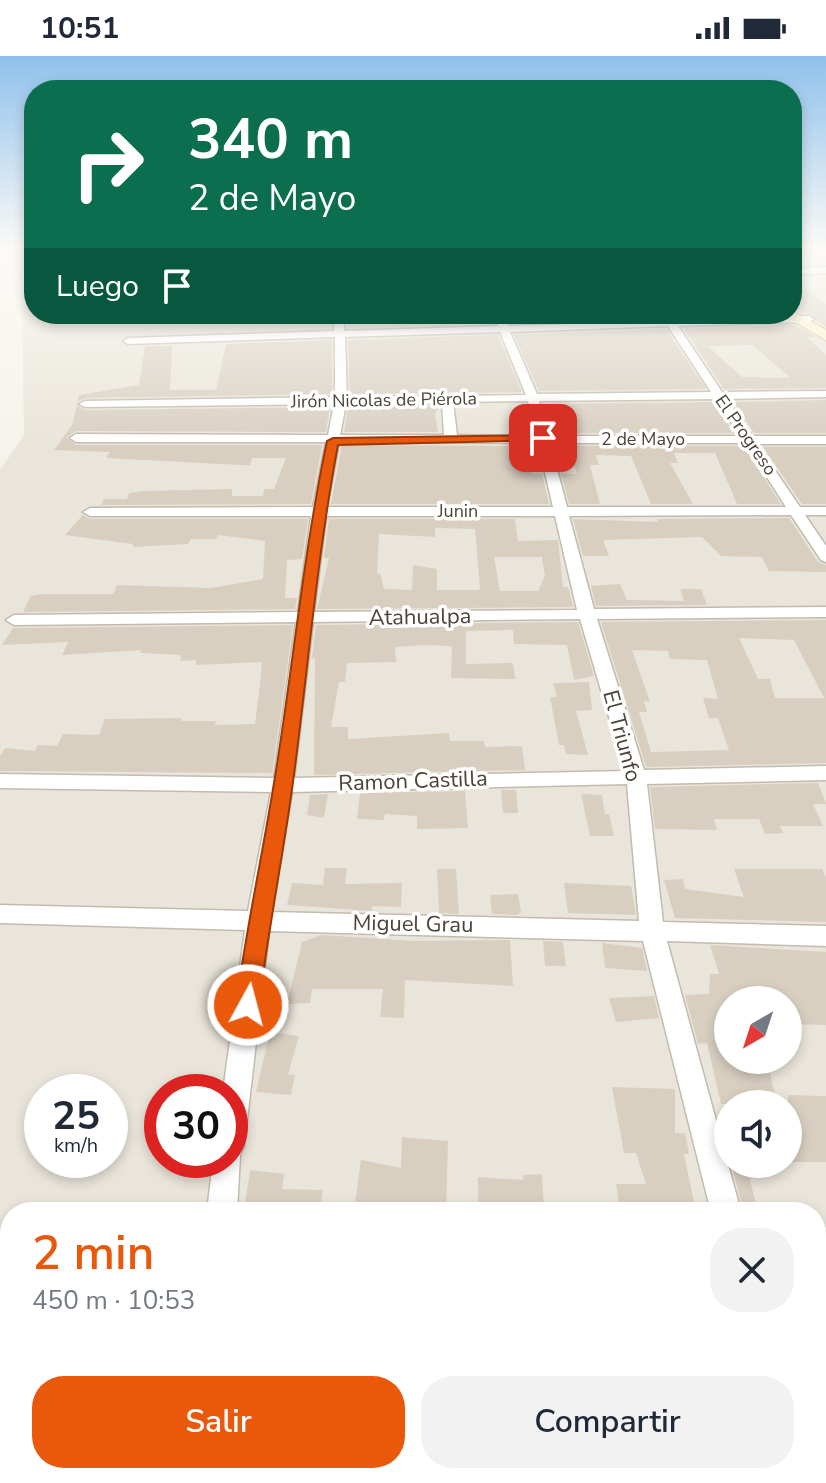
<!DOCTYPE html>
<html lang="es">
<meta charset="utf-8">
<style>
:root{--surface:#fff;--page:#f2f2f3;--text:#1f2937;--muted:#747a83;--accent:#ea580c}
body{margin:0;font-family:"Nunito Sans",sans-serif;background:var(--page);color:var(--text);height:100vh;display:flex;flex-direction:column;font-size:30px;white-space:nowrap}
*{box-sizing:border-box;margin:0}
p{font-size:26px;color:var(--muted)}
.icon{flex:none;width:44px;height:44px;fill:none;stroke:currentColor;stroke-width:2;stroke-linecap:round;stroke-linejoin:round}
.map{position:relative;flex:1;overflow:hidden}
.sheet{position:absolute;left:0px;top:1146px;width:826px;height:282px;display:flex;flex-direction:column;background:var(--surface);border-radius:32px 32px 0 0;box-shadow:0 4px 12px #0003}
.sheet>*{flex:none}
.banner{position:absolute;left:24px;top:24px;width:778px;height:244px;border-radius:32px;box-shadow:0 4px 12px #0003;background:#0b6e4f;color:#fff;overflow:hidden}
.needle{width:52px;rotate:219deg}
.fabs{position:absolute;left:714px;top:930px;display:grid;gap:16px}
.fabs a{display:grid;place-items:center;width:88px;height:88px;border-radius:50%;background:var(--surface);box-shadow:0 4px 12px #0003;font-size:40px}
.speed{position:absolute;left:24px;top:1018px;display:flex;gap:16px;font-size:40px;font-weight:700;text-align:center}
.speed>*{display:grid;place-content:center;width:104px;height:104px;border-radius:50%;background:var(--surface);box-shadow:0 4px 12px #0003;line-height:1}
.speed small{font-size:20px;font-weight:400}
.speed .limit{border:12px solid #d22;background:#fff;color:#111}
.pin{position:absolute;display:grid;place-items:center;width:68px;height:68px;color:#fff;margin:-34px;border-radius:16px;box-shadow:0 4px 12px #0006}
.me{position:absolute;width:88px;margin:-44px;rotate:7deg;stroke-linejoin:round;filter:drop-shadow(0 0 6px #0008)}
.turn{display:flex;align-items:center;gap:28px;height:168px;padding:0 32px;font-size:36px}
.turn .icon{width:104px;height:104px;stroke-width:2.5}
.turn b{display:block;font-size:56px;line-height:68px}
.then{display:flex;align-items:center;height:76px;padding:0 32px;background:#0003;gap:16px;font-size:30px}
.round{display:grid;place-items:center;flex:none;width:84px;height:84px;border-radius:32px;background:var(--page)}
.head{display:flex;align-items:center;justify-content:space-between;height:136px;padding:0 32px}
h1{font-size:48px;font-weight:600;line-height:60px;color:var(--accent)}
.action{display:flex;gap:16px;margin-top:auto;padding:16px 32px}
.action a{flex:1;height:92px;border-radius:32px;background:var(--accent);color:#fff;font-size:32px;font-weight:600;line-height:92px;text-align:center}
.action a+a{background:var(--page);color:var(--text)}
.status{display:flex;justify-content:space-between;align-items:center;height:56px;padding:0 40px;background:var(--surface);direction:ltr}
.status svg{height:22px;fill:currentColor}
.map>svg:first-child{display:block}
.residential{fill:#eae5da;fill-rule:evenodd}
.building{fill:#d8cfc1;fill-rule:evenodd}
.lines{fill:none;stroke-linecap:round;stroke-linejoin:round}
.street-casing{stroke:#c2bbae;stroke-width:3}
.secondary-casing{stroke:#d6c79b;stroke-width:3}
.street{fill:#fff;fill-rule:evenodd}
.secondary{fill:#fff3cd;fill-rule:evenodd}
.route{fill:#ea580c;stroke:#983908;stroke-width:2}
.labels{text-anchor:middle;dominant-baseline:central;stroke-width:7;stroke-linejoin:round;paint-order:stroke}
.far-street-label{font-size:18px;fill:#4b4439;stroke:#fff}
.street-label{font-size:22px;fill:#4b4439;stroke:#fff}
</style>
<div class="status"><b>10:51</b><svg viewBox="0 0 49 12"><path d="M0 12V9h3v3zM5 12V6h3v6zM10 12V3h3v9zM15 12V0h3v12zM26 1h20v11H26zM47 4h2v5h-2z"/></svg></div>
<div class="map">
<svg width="826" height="1427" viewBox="0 0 826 1427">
<rect width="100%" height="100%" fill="#f6f3ec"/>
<path class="residential" d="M792,193H826V1427H0V414L24,379L22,250L34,245V258H792ZM728,944H788V1004H728ZM42,1036H110V1104H42ZM162,1036H230V1104H162ZM728,1048H788V1108H728ZM10,1156H816V1418H10Z"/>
<g class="building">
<polygon points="792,222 826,248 826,271 792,248"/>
<polygon points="506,258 601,258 603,262 659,262 510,267"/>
<path d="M795,269L816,281L808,282L826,299V332L724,333L684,273ZM752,289L791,322L742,321L708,290Z"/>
<polygon points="666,273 706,333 539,335 514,279"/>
<polygon points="498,279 522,336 350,338 348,284"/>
<polygon points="332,284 332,338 85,342 77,346 79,339 139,329 145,290 172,290 170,334 216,334 226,288"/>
<polygon points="826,344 826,377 754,377 733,346"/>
<polygon points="714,346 734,377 550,377 543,348"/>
<polygon points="77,349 85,354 330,351 326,376 76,375 67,381 76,389 322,389 311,448 101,449 104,443 127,443 129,437 142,435 232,433 232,440 263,440 264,433 274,433 286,402 252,402 250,409 240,409 106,402 110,396 54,394 72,369"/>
<polygon points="439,350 435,358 438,376 344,376 348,351"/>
<polygon points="342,389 526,390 532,418 542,418 549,448 331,448"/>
<polygon points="568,390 743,390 781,448 737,448 715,397 674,397 678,407 670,407 693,448 651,448 631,400 596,399 599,409 590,409 600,448 569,448 561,418 577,418"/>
<polygon points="763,391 826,391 826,448 802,448"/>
<polygon points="83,459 90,463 308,463 302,503 287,504 285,542 297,542 295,553 23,556 31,540 42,538 113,538 117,529 211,532 263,523 265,485 218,479 216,483 191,483 188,488 133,491 133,488 65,479"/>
<polygon points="789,462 818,506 826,509 826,516 769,515 762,501 721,500 702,481 603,484 609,500 583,500 573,463 658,466 657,463"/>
<path d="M329,463H515L518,485L558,484L563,531H568L573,551L317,553L329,502H324ZM435,472L475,473L480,534H437V513L413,509L412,534L384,533L380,517L377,518L379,478L435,481ZM494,501H542L545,520L538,535H500Z"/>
<polygon points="620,528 627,544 684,545 680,533 701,533 707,549 596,550 591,530"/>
<path d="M826,564V707L646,711L601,566ZM739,582L794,584L824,642H775L770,623H758ZM632,594L668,595L670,603L707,604L718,643L703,642L709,662H718L729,694L651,696L639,656H647L644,645L650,646Z"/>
<polygon points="578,566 594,620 574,624 567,589 514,588 513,574 466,575 466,608 513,607 515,623 451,622 452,590 421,589 395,591 396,606 347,607 345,626 339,626 331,671 348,671 348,683 449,677 450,685 484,685 485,691 522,690 525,714 314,719 315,603 312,602 316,569"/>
<polygon points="293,569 272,717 0,715 0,700 5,692 35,695 38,689 57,690 63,678 99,679 105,663 182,662 181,665 216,665 215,669 255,668 259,637 262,606 196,609 196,604 180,605 181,599 140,597 141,594 62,599 68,586 2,589 13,572"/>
<polygon points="589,626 592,654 576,655 588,699 566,698 564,689 559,689 550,641 557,641 553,627"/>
<polygon points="818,727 826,748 813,748 823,770 780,770 783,777 765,778 759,763 714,763 717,774 655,773 650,731"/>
<polygon points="501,734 516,734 518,757 503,757"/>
<polygon points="465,735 468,772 417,773 417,760 385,758 384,764 357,763 360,737"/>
<polygon points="328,738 324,762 307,759 310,739"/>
<polygon points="581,738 602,739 605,758 609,758 614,780 590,780"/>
<polygon points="325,812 347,812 345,828 402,827 401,851 372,850 372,855 287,849 292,827 323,829"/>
<polygon points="437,813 456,813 459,858 439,857"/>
<polygon points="734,813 822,813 826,822 826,866 675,862 664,824 683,823 685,833 744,841"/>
<polygon points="564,827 631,830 636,859 568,857"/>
<polygon points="518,838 521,856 517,859 492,858 490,839"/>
<polygon points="321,879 413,885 510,884 513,930 405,924 404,962 380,961 383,933 312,933 310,947 287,948 302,886"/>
<polygon points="543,885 563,886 566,910 545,910"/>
<polygon points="602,887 642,892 647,915 605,912"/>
<polygon points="710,889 826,896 826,969 788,968 788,944 728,944 728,1004 767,1004 777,1048 721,1048 707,987 698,988 685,939 709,938 710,918 719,918"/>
<polygon points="654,940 659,962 616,966 609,942"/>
<polygon points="270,976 299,980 288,1018 295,1019 291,1039 256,1036"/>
<polygon points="612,1031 675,1033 675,1077 685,1077 689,1098 684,1098 696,1156 620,1156 616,1128 646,1128 636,1097 624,1097"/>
<polygon points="788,1039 826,1040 826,1106 788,1106"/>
<polygon points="402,1081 448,1085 446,1156 354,1156 361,1104 401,1112"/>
<polygon points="731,1108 746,1108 758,1156 744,1156"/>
<polygon points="250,1114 284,1118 282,1133 323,1134 319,1156 244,1156"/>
<polygon points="542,1118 544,1156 478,1156 478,1121 523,1124 523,1119"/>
</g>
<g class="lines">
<g class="street-casing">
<g id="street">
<polygon points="826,211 826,217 792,219 792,213"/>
<path d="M334,258H344V275L498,270L493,258H503L508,270L665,265L662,261L667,258L674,264L809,260L814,263L809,266L678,270L722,336L826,335V341L727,343L752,380H826V388H757L800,451H826V459H805L826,490V506L821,504L791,459L569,460L594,553L826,551V561L597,563L644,714L826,710V724L647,728L663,866L826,870V890L667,885L741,1156H711L643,885L269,875L244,1090L240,1099L237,1156H207L213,1104H230V1036H223L245,874L0,867V849L248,855L271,736L0,732V718L274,722L296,566L14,569L6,564L14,559L298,556L311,460H90L83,456L90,452L313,451L326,386H76L70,382L76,378L328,379L334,348L85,351L79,348L85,345L335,341V281L128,288L123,285L128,282L334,275ZM668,270L711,336L537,338L510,276ZM500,276L526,339L347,341L345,281ZM716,343L740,380H548L539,345ZM528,345L536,380L457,379L453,346ZM442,347L444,379H340L346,348ZM339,386L538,387L553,451H327ZM550,387H745L786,451H567ZM326,460H555L577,554L314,556ZM580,563L625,715L294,722L313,566ZM627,728L639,865L271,856L292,736Z"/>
<polygon points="0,1188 10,1189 10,1221 0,1220"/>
<polygon points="816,1271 826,1272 826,1306 816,1305"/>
<polygon points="121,1418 157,1418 154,1427 118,1427"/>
<polygon points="619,1418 655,1418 656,1427 620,1427"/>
<polygon points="775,1418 811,1418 814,1427 778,1427"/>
</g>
</g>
<g class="secondary-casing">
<polygon id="secondary" points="792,255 826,274 826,284 782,258 792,258"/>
</g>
<use href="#street" class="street"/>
<use href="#secondary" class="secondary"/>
</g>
<linearGradient id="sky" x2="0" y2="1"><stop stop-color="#8fc1ec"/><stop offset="0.49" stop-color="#fbfaf6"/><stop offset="1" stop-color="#fbfaf6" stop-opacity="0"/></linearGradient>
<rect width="826" height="392" fill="url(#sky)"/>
<path class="route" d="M543,379L547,384L338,389C317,500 308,614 293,726C283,801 268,874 259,949L256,956L248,959L239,956L236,949C246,874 262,801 274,727C293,613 303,498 327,385L333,382Z"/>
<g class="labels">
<g class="far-street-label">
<text transform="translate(384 344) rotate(-1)">Jirón Nicolas de Piérola</text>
<text transform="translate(746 379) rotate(55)">El Progreso</text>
<text x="643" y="383">2 de Mayo</text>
<text x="458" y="455">Junin</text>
</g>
<g class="street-label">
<text transform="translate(420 561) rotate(-1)">Atahualpa</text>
<text transform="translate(622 680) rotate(75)">El Triunfo</text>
<text transform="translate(413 725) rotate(-2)">Ramon Castilla</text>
<text transform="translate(413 868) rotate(1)">Miguel Grau</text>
</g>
</g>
</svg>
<div class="fabs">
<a><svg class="needle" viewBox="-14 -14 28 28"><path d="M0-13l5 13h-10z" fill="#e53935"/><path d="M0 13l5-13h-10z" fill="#747a83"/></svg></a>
<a><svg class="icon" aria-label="sound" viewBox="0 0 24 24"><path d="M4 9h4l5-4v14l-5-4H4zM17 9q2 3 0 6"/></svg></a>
</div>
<div class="speed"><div>25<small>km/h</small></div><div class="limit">30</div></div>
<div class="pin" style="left:543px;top:382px;background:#d93025"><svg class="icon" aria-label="arrive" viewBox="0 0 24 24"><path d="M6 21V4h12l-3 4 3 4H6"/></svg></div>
<svg class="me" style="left:248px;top:949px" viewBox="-20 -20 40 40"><circle r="17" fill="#ea580c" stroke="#fff" stroke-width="3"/><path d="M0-11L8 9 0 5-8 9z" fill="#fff"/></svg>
<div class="banner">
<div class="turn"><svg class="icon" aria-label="right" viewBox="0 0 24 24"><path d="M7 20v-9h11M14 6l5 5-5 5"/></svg><div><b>340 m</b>2 de Mayo</div></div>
<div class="then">Luego<svg class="icon" aria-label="arrive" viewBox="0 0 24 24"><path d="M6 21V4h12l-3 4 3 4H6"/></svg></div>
</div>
<section class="sheet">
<div class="head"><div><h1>2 min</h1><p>450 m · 10:53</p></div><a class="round"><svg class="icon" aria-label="close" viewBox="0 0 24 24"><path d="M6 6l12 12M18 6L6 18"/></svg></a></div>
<div class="action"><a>Salir</a><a>Compartir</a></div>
</section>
</div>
